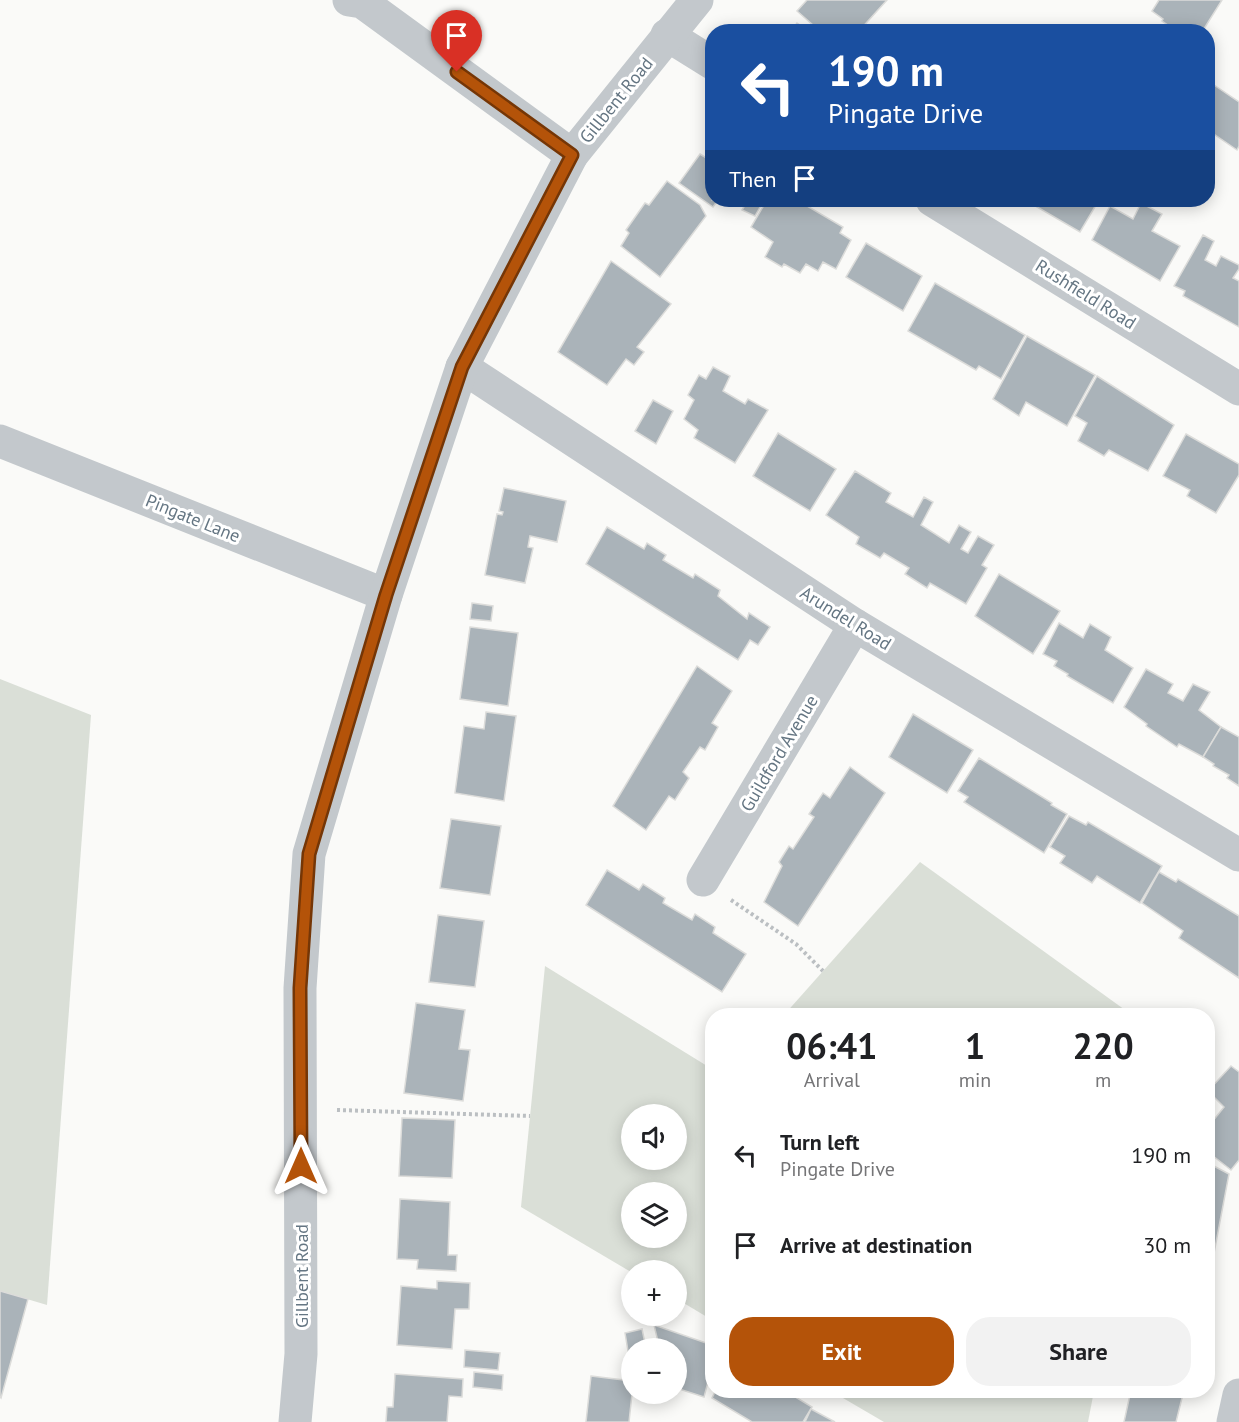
<!DOCTYPE html>
<meta charset="utf-8">
<style>
:root{--surface:#fff;--page:#f2f2f2;--text:#202124;--muted:#757577;--accent:#b45309}
body{margin:0;font-family:"PT Sans",sans-serif;background:var(--page);color:var(--text);height:100vh;display:flex;flex-direction:column;font-size:22px;white-space:nowrap}
*{box-sizing:border-box;margin:0}
p{font-size:20px;color:var(--muted)}
.icon{flex:none;width:33px;height:33px;fill:none;stroke:currentColor;stroke-width:2;stroke-linecap:round;stroke-linejoin:round}
.map{position:relative;flex:1;overflow:hidden}
.panel{position:absolute;left:705px;top:1008px;width:510px;height:390px;display:flex;flex-direction:column;background:var(--surface);border-radius:24px;box-shadow:0 3px 15px #0003}
.panel>*{flex:none}
.banner{position:absolute;left:705px;top:24px;width:510px;height:183px;border-radius:24px;box-shadow:0 3px 15px #0003;background:#1a4fa0;color:#fff;overflow:hidden}
.buttons{position:absolute;left:621px;top:1104px;display:grid;gap:12px}
.buttons a{display:grid;place-items:center;width:66px;height:66px;border-radius:50%;background:var(--surface);box-shadow:0 3px 15px #0003;font-size:30px}
.pin{position:absolute;display:grid;place-items:center;width:51px;height:51px;color:#fff;margin:-62px -26px;border-radius:50% 50% 50% 0;rotate:-45deg;box-shadow:0 0 6px #0007}
.pin .icon{rotate:45deg}
.me{position:absolute;width:66px;margin:-33px;rotate:0deg;stroke-linejoin:round;filter:drop-shadow(0 0 4px #0008)}
.turn{display:flex;align-items:center;gap:21px;height:126px;padding:0 24px;font-size:27px}
.turn .icon{width:78px;height:78px;stroke-width:2.5}
.turn b{display:block;font-size:42px;line-height:51px}
.then{display:flex;align-items:center;height:57px;padding:0 24px;background:#0003;gap:12px;font-size:22px}
.eta{display:flex;justify-content:space-evenly;align-items:center;height:102px;text-align:center}
.eta b{font-size:36px;font-weight:600;line-height:42px}
.cta{display:flex;gap:12px;margin-top:auto;padding:12px 24px}
.cta a{flex:1;height:69px;border-radius:24px;background:var(--accent);color:#fff;font-size:24px;font-weight:600;line-height:69px;text-align:center}
.cta a+a{background:var(--page);color:var(--text)}
ul{padding:0;list-style:none}
li{display:flex;align-items:center;gap:18px;height:90px;padding:0 24px}
li div{flex:1}
li b{display:block;font-size:22px}
li em{font-style:normal}
.map>svg:first-child{display:block}
.green{fill:#dadfd7;fill-rule:evenodd}
.building{fill:#aab3b9;stroke:#dcdcda;stroke-width:1.5}
.lines{fill:none;stroke-linecap:round;stroke-linejoin:round}
.path{stroke:#bbbfc2;stroke-width:4;stroke-dasharray:3 3;stroke-linecap:butt}
.minor{stroke:#c3c8cc;stroke-width:33}
.route-casing{stroke:#753606;stroke-width:15}
.route{stroke:#b45309;stroke-width:10}
.labels{text-anchor:middle;dominant-baseline:central;stroke-width:6;stroke-linejoin:round;paint-order:stroke}
.street-label{font-size:18px;fill:#657683;stroke:#fff}
</style>
<div class="map">
<svg width="1239" height="1422" viewBox="0 0 1239 1422">
<rect width="100%" height="100%" fill="#fafaf8"/>
<g class="green">
<polygon points="0,679 91,715 47,1305 0,1291"/>
<polygon points="920,862 1132,1015 784,1015"/>
<path d="M545,966L712,1069V1320L677,1299L676,1270H632L631,1272L521,1207ZM632,1114H676V1160H632ZM632,1192H676V1238H632Z"/>
<polygon points="831,1391 1094,1391 1088,1422 884,1422"/>
</g>
<g class="building">
<polygon points="807,0 887,0 858,32 821,32 797,11"/>
<polygon points="1159,0 1222,0 1202,32 1178,32 1162,21 1163,19 1152,11"/>
<polygon points="797,23 810,32 791,32"/>
<polygon points="1208,81 1239,102 1239,146 1237,150 1208,130"/>
<polygon points="700,154 711,161 712,159 712,200 718,200 713,207 679,183"/>
<polygon points="667,181 700,205 706,216 660,277 621,246 629,233 626,230 645,203 649,205"/>
<polygon points="748,200 764,200 755,216 742,210"/>
<polygon points="767,200 797,200 843,227 840,233 851,240 836,269 823,262 818,271 806,264 800,273 784,264 782,267 765,257 773,242 751,227"/>
<polygon points="1025,200 1099,200 1080,232"/>
<polygon points="1141,203 1162,214 1152,231 1180,246 1160,281 1092,240 1110,206 1133,219"/>
<polygon points="1203,235 1214,241 1205,260 1216,266 1221,256 1239,265 1239,269 1233,278 1239,281 1239,327 1183,296 1185,291 1174,286"/>
<polygon points="866,243 922,276 903,311 846,277"/>
<polygon points="611,261 671,304 637,347 644,352 634,365 626,359 607,385 558,352"/>
<polygon points="935,283 1025,335 1001,379 979,366 976,370 908,331"/>
<polygon points="1027,336 1095,375 1067,426 1026,402 1019,416 993,399"/>
<polygon points="713,367 730,376 723,391 745,404 748,399 768,410 735,463 694,438 698,430 684,419 694,400 688,395 699,375 706,379"/>
<polygon points="1097,376 1174,425 1148,471 1109,450 1104,456 1078,441 1087,423 1075,416"/>
<polygon points="653,400 673,411 656,444 635,431"/>
<polygon points="778,433 836,469 810,511 753,476"/>
<polygon points="1186,434 1239,464 1239,475 1216,513 1187,496 1190,490 1163,476"/>
<polygon points="855,471 891,493 886,502 913,517 924,497 933,502 921,525 949,543 959,525 971,532 961,549 968,553 978,536 994,545 982,565 987,568 966,604 930,583 927,588 905,574 909,568 884,553 880,558 856,544 859,537 826,515"/>
<polygon points="504,488 566,501 557,542 530,536 528,547 533,548 525,583 485,575 497,514 502,515 503,512 499,511"/>
<polygon points="607,527 644,549 647,543 666,555 663,560 693,578 695,574 720,590 718,596 747,619 749,613 770,627 758,645 750,640 738,660 586,564"/>
<polygon points="999,574 1060,611 1033,654 975,616"/>
<polygon points="472,603 493,606 491,621 470,619"/>
<polygon points="1059,623 1083,638 1090,624 1111,637 1105,650 1133,668 1113,703 1067,676 1068,674 1054,666 1057,661 1043,654"/>
<polygon points="470,627 518,633 508,706 460,699"/>
<polygon points="697,666 732,691 712,723 718,727 705,750 700,747 683,772 689,778 675,800 669,796 646,830 613,806"/>
<polygon points="1146,669 1173,684 1168,693 1183,701 1193,684 1210,692 1199,710 1221,727 1203,757 1179,744 1177,747 1146,726 1147,724 1124,707"/>
<polygon points="486,712 516,716 504,801 455,793 464,726 484,729"/>
<polygon points="913,714 973,750 947,793 889,757"/>
<polygon points="1221,727 1239,737 1239,786 1227,778 1229,775 1213,766 1214,764 1203,757"/>
<polygon points="979,758 1052,803 1051,805 1067,814 1044,853 964,802 968,797 958,791"/>
<polygon points="850,767 885,793 798,926 764,902 782,866 779,862 789,846 793,849 814,817 809,814 823,793 830,798"/>
<polygon points="1069,816 1086,825 1088,822 1162,866 1140,903 1097,876 1092,883 1060,863 1065,856 1050,847"/>
<polygon points="451,819 501,826 490,895 440,888"/>
<polygon points="607,870 639,890 643,884 665,898 663,903 692,920 695,914 715,927 713,933 746,954 722,992 586,905"/>
<polygon points="1159,872 1176,882 1178,879 1239,916 1239,978 1179,938 1183,931 1142,903"/>
<polygon points="438,915 484,921 475,987 429,982"/>
<polygon points="416,1003 465,1010 459,1049 470,1050 463,1101 404,1093"/>
<polygon points="1231,1066 1239,1072 1239,1160 1231,1170 1208,1152 1208,1127 1224,1107 1208,1091"/>
<polygon points="402,1118 455,1120 452,1178 399,1176"/>
<polygon points="1208,1163 1229,1174 1211,1269 1208,1268"/>
<polygon points="400,1199 450,1202 448,1255 457,1255 456,1271 417,1269 418,1260 397,1259"/>
<polygon points="437,1281 470,1283 469,1309 455,1309 452,1349 397,1345 401,1286 437,1289"/>
<polygon points="0,1291 28,1299 1,1398 0,1397"/>
<polygon points="654,1325 712,1345 712,1367 704,1397 676,1388 678,1353 676,1348 659,1346"/>
<polygon points="642,1329 646,1348 632,1348 630,1363 625,1333"/>
<polygon points="465,1350 500,1353 498,1370 464,1367"/>
<polygon points="474,1372 503,1375 502,1390 473,1387"/>
<polygon points="395,1374 463,1379 462,1397 449,1396 447,1422 386,1422 387,1407 393,1407"/>
<polygon points="591,1376 632,1381 632,1394 629,1422 586,1422"/>
<polygon points="716,1390 784,1390 812,1407 803,1422 752,1422 712,1398"/>
<polygon points="1131,1390 1184,1390 1176,1422 1124,1422"/>
<polygon points="811,1409 835,1422 805,1422"/>
</g>
<g class="lines">
<g class="path">
<polyline points="731,900 796,944 823,971"/>
<polyline points="337,1110 530,1116"/>
</g>
<g class="minor">
<polyline points="349,0 362,2 572,155"/>
<polyline points="667,35 712,63"/>
<polyline points="932,200 1239,389"/>
<polyline points="462,367 855,625 1239,855"/>
<polyline points="0,441 386,595"/>
<polyline points="703,880 855,625"/>
<polyline points="295,1422 301,1354 300,988 309,854 386,595 462,367 572,155 697,0"/>
<polyline points="1233,1422 1239,1395"/>
</g>
</g>
<g class="lines">
<g class="route-casing">
<polyline id="route" points="301,1166 300,988 309,854 386,595 462,367 572,155 457,72"/>
</g>
<use href="#route" class="route"/>
</g>
<g class="labels">
<g class="street-label">
<text transform="translate(616 100) rotate(-51)">Gillbent Road</text>
<text transform="translate(1086 294) rotate(32)">Rushfield Road</text>
<text transform="translate(193 518) rotate(22)">Pingate Lane</text>
<text transform="translate(846 618) rotate(32)">Arundel Road</text>
<text transform="translate(779 753) rotate(-59)">Guildford Avenue</text>
<text transform="translate(301 1276) rotate(-90)">Gillbent Road</text>
</g>
</g>
</svg>
<div class="buttons">
<a><svg class="icon" aria-label="sound" viewBox="0 0 24 24"><path d="M4 9h4l5-4v14l-5-4H4zM17 9q2 3 0 6"/></svg></a>
<a><svg class="icon" aria-label="layers" viewBox="0 0 24 24"><path d="M12 4l9 5-9 5-9-5zM3 14l9 5 9-5"/></svg></a>
<a>+</a>
<a>−</a>
</div>
<div class="pin" style="left:457px;top:72px;background:#d93025"><svg class="icon" aria-label="arrive" viewBox="0 0 24 24"><path d="M6 21V4h12l-3 4 3 4H6"/></svg></div>
<svg class="me" style="left:301px;top:1166px" viewBox="-20 -20 40 40"><path d="M0-17L14 15 0 8-14 15z" fill="#b45309" stroke="#fff" stroke-width="4"/></svg>
<div class="banner">
<div class="turn"><svg class="icon" aria-label="left" viewBox="0 0 24 24"><path d="M17 20v-9H6M10 6l-5 5 5 5"/></svg><div><b>190 m</b>Pingate Drive</div></div>
<div class="then">Then<svg class="icon" aria-label="arrive" viewBox="0 0 24 24"><path d="M6 21V4h12l-3 4 3 4H6"/></svg></div>
</div>
<section class="panel">
<div class="eta">
<div><b>06:41</b><p>Arrival</p></div>
<div><b>1</b><p>min</p></div>
<div><b>220</b><p>m</p></div>
</div>
<ul>
<li><svg class="icon" aria-label="left" viewBox="0 0 24 24"><path d="M17 20v-9H6M10 6l-5 5 5 5"/></svg><div><b>Turn left</b><p>Pingate Drive</p></div><em>190 m</em></li>
<li><svg class="icon" aria-label="arrive" viewBox="0 0 24 24"><path d="M6 21V4h12l-3 4 3 4H6"/></svg><div><b>Arrive at destination</b></div><em>30 m</em></li>
</ul>
<div class="cta"><a>Exit</a><a>Share</a></div>
</section>
</div>
